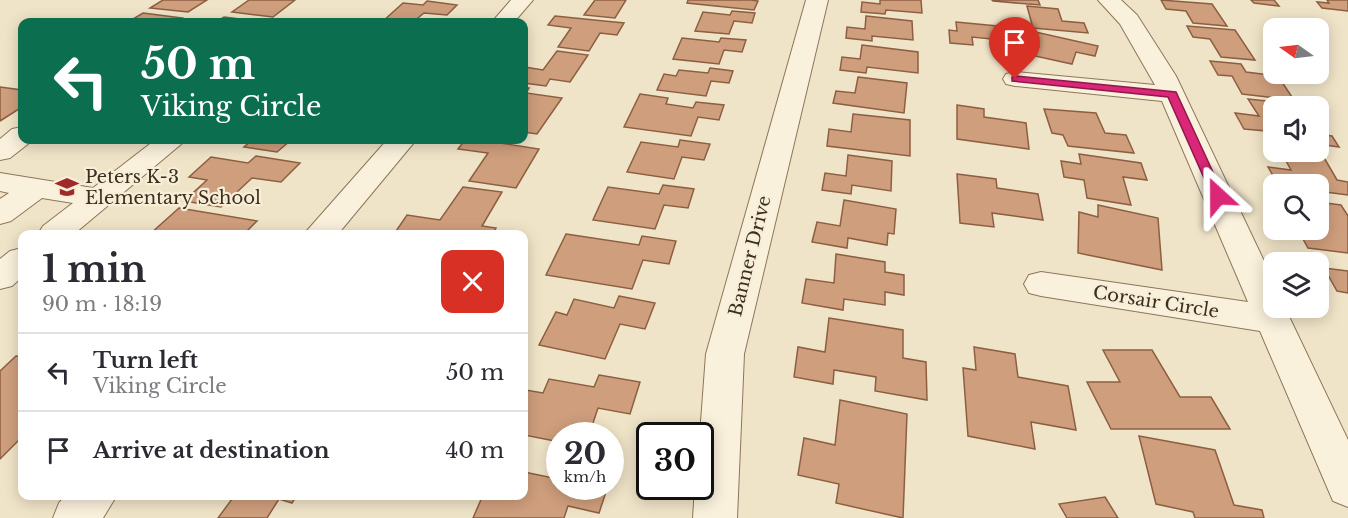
<!DOCTYPE html>
<meta charset="utf-8">
<style>
:root{--surface:#fff;--page:#f7f7f7;--text:#2b2b33;--muted:#7c7c81;--line:#e1e1e2}
body{margin:0;font-family:"Libre Baskerville",serif;background:var(--page);color:var(--text);height:100vh;display:flex;flex-direction:column;font-size:22px;white-space:nowrap}
*{box-sizing:border-box;margin:0}
p{font-size:20px;color:var(--muted)}
.icon{flex:none;width:33px;height:33px;fill:none;stroke:currentColor;stroke-width:2;stroke-linecap:round;stroke-linejoin:round}
.map{position:relative;flex:1;overflow:hidden}
.panel{position:absolute;left:18px;top:230px;width:510px;height:270px;display:flex;flex-direction:column;background:var(--surface);border-radius:12px;box-shadow:0 3px 15px #0003}
.panel>*{flex:none}
.hud{position:absolute;left:18px;top:18px;width:510px;height:126px;border-radius:12px;box-shadow:0 3px 15px #0003;background:#0b6e4f;color:#fff;overflow:hidden}
.needle{width:39px;rotate:284deg}
.buttons{position:absolute;left:1263px;top:18px;display:grid;gap:12px}
.buttons a{display:grid;place-items:center;width:66px;height:66px;border-radius:12px;background:var(--surface);box-shadow:0 3px 15px #0003;font-size:30px}
.speed{position:absolute;left:546px;top:422px;display:flex;gap:12px;font-size:30px;font-weight:700;text-align:center}
.speed>*{display:grid;place-content:center;width:78px;height:78px;border-radius:50%;background:var(--surface);box-shadow:0 3px 15px #0003;line-height:1}
.speed small{font-size:15px;font-weight:400}
.speed .limit{border:3px solid #111;border-radius:9px;background:#fff;color:#111}
.pin{position:absolute;display:grid;place-items:center;width:51px;height:51px;color:#fff;margin:-62px -26px;border-radius:50% 50% 50% 0;rotate:-45deg;box-shadow:0 0 6px #0007}
.pin .icon{rotate:45deg}
.me{position:absolute;width:66px;margin:-33px;rotate:336deg;stroke-linejoin:round;filter:drop-shadow(0 0 4px #0008)}
.turn{display:flex;align-items:center;gap:21px;height:126px;padding:0 24px;font-size:27px}
.turn .icon{width:78px;height:78px;stroke-width:2.5}
.turn b{display:block;font-size:42px;line-height:51px}
.round{display:grid;place-items:center;flex:none;width:63px;height:63px;border-radius:12px;background:var(--page)}
.summary{display:flex;align-items:center;justify-content:space-between;height:102px;padding:0 24px}
h1{font-size:36px;font-weight:700;line-height:45px}
ul{padding:0;list-style:none}
li{display:flex;align-items:center;gap:18px;height:78px;padding:0 24px;border-top:2px solid var(--line)}
li div{flex:1}
li b{display:block;font-size:22px}
li em{font-style:normal}
.map>svg:first-child{display:block}
.building{fill:#cf9f7d;stroke:#8d5f41;stroke-width:1.5}
.lines{fill:none;stroke-linecap:round;stroke-linejoin:round}
.minor-casing{stroke:#8d765c;stroke-width:2}
.minor{fill:#faf1dc;fill-rule:evenodd}
.route{fill:#db2777;stroke:#8e194d;stroke-width:1.5}
.labels{text-anchor:middle;dominant-baseline:central;stroke-width:4.5;stroke-linejoin:round;paint-order:stroke}
.poi-label{font-size:18px;fill:#3d2e20;stroke:#f7eed8;text-anchor:start}
.street-label{font-size:18px;fill:#3d2e20;stroke:#f7eed8}
</style>
<div class="map">
<svg width="1348" height="518" viewBox="0 0 1348 518">
<rect width="100%" height="100%" fill="#f0e4c8"/>
<g class="building">
<polygon points="163,0 207,0 188,12 150,8"/>
<polygon points="249,0 295,0 273,17 232,12"/>
<polygon points="595,0 626,0 615,18 584,15"/>
<polygon points="688,0 751,0 758,1 754,10 687,3"/>
<polygon points="880,0 921,0 922,13 886,10 885,14 861,12 862,2 880,4"/>
<polygon points="992,0 1038,0 1040,5 993,1"/>
<polygon points="1161,0 1212,4 1227,26 1193,23 1186,11 1166,9"/>
<polygon points="1251,0 1274,0 1279,6 1254,3"/>
<polygon points="1327,0 1348,0 1348,11 1322,8 1317,2 1329,3"/>
<polygon points="427,1 457,5 447,15 424,13 413,22 382,22 403,3 423,5"/>
<polygon points="1027,6 1058,9 1062,21 1084,23 1088,33 1033,28"/>
<polygon points="732,11 755,13 752,23 734,21 729,34 695,31 703,12 730,15"/>
<polygon points="143,13 182,18 175,22 128,22"/>
<polygon points="555,16 604,21 624,23 617,35 600,33 589,51 558,47 571,28 548,25"/>
<polygon points="866,16 912,21 913,40 872,36 872,41 846,38 847,27 865,29"/>
<polygon points="224,17 264,22 216,22"/>
<polygon points="956,22 1008,27 1011,41 972,37 973,45 950,43 949,30 957,31"/>
<polygon points="1187,26 1235,30 1255,60 1221,57 1210,39 1193,37"/>
<polygon points="1031,31 1098,46 1095,56 1076,52 1072,64 1035,56 1039,46 1026,43"/>
<polygon points="682,38 719,42 721,38 746,40 742,52 724,50 719,64 673,59"/>
<polygon points="862,45 918,52 918,73 867,67 866,73 840,70 842,57 860,59"/>
<polygon points="557,51 588,55 570,82 550,79 546,86 524,83 524,67 543,70"/>
<polygon points="1210,61 1241,64 1246,72 1278,76 1294,100 1242,94 1232,76 1218,75"/>
<polygon points="710,68 733,71 729,83 711,81 706,96 657,90 664,74 676,76 679,70 708,73"/>
<polygon points="858,77 907,83 904,113 833,103 836,91 855,93"/>
<polygon points="0,87 22,90 22,107 0,121"/>
<polygon points="524,87 529,88 526,93 562,98 537,134 524,132"/>
<polygon points="640,94 668,98 666,104 693,108 696,102 724,105 719,120 698,117 691,136 624,127"/>
<polygon points="1248,99 1287,103 1289,106 1274,106 1274,139 1266,131 1244,129 1235,113 1259,116"/>
<polygon points="957,105 984,109 984,117 1026,123 1029,149 957,139"/>
<polygon points="1044,109 1096,113 1105,133 1126,135 1134,153 1068,146 1063,135 1052,133"/>
<polygon points="853,114 910,120 910,156 827,146 829,129 851,132"/>
<polygon points="1318,134 1332,136 1339,147 1318,144"/>
<polygon points="252,140 291,140 277,152 244,147"/>
<polygon points="465,140 503,140 500,143 539,149 516,188 469,181 488,153 458,149"/>
<polygon points="680,140 710,144 704,160 682,157 674,179 627,172 641,142 678,147"/>
<polygon points="1319,149 1337,180 1348,182 1348,195 1318,191 1318,184 1278,184 1268,167 1291,170 1281,152 1318,152"/>
<polygon points="1079,154 1141,163 1147,180 1123,177 1131,205 1087,198 1084,180 1064,177 1061,161 1081,164"/>
<polygon points="848,155 892,161 891,191 852,185 851,194 822,190 825,173 846,176"/>
<polygon points="256,156 300,163 281,182 252,178 221,207 184,201 207,180 189,177 211,157 248,163"/>
<polygon points="957,174 996,179 997,188 1038,194 1043,220 992,213 994,227 960,223"/>
<polygon points="663,185 694,189 688,208 664,205 655,229 593,220 608,187 659,194"/>
<polygon points="463,187 502,192 482,226 496,228 493,234 394,234 407,215 440,220"/>
<polygon points="844,200 896,209 894,234 888,233 887,245 848,238 847,248 812,242 817,222 840,226"/>
<polygon points="1318,202 1341,205 1348,216 1348,253 1308,248 1298,230 1322,229 1318,224"/>
<polygon points="1098,205 1158,218 1162,270 1078,253 1079,212 1098,217"/>
<polygon points="179,208 257,221 244,234 150,234"/>
<polygon points="566,234 639,245 642,236 676,241 669,264 643,260 632,289 546,275"/>
<polygon points="836,254 885,262 885,272 904,275 904,295 885,292 885,305 844,299 843,310 802,303 806,279 834,283"/>
<polygon points="1324,268 1348,271 1348,293 1337,291"/>
<polygon points="619,296 655,303 645,329 620,324 605,359 539,345 556,312 567,315 574,299 614,308"/>
<polygon points="829,318 903,330 903,358 926,362 927,400 875,391 876,377 834,370 833,384 794,377 798,347 825,352"/>
<polygon points="974,347 1015,354 1018,377 1068,386 1076,430 1031,422 1035,449 968,436 963,368 976,370"/>
<polygon points="1103,350 1152,350 1180,397 1211,397 1230,429 1111,429 1087,382 1120,382"/>
<polygon points="16,356 22,357 22,437 0,459 0,371"/>
<polygon points="599,375 640,382 630,414 598,408 589,435 560,435 560,442 524,435 524,395 526,390 543,393 549,379 594,387"/>
<polygon points="840,400 907,414 903,518 836,503 839,484 798,475 804,438 835,445"/>
<polygon points="1139,436 1215,450 1234,505 1262,510 1264,518 1195,518 1193,512 1156,504"/>
<polygon points="560,463 560,486 608,486 599,513 568,506 564,518 473,518 483,495 524,495 524,472 553,478"/>
<polygon points="235,495 297,495 292,503 279,499 267,518 218,518"/>
<polygon points="1105,497 1118,518 1067,518 1059,504"/>
</g>
<g class="lines">
<g class="minor-casing">
<g id="minor">
<polygon points="511,0 533,0 514,22 492,22"/>
<polygon points="806,0 828,0 744,354 737,518 693,518 695,486 700,486 700,435 706,354"/>
<polygon points="1098,0 1121,0 1137,15 1176,76 1274,282 1274,308 1285,308 1348,440 1348,507 1333,501 1260,331 1041,296 1029,293 1024,284 1029,275 1041,272 1248,302 1162,101 1015,86 1006,84 1003,79 1006,74 1015,72 1155,85 1120,24"/>
<polygon points="22,127 22,140 33,140 10,158 0,160 0,139 12,129"/>
<polygon points="155,140 186,140 74,234 38,234 43,226 73,203 42,198 11,221 0,224 0,199 9,193 0,191 0,173 93,188"/>
<polygon points="387,140 416,140 338,234 304,234"/>
<polygon points="22,248 22,277 12,286 0,289 0,259 10,251"/>
<polygon points="66,495 117,495 103,518 53,518 59,503"/>
</g>
</g>
<use href="#minor" class="minor"/>
</g>
<polygon class="route" points="1015,76 1176,92 1224,196 1218,200 1212,196 1168,97 1012,81 1012,77"/>
<defs>
<g id="school-bare" transform="scale(1.8)"><path d="M0-5L7-2L0 1L-7-2ZM-4 1L0 2.5L4 1V4Q0 6-4 4Z" fill="#9e2a2b" stroke="#f7eed8" stroke-width="2.5" paint-order="stroke"/></g>
</defs>
<g fill-rule="evenodd">
<use href="#school-bare" x="67" y="187"/>
</g>
<g class="labels">
<g class="poi-label">
<text x="85" y="177">Peters K-3<tspan x="85" dy="21">Elementary School</tspan></text>
</g>
<g class="street-label">
<text transform="translate(750 256) rotate(-76)">Banner Drive</text>
<text transform="translate(1156 302) rotate(9)">Corsair Circle</text>
</g>
</g>
</svg>
<div class="buttons">
<a><svg class="needle" viewBox="-14 -14 28 28"><path d="M0-13l5 13h-10z" fill="#e53935"/><path d="M0 13l5-13h-10z" fill="#7c7c81"/></svg></a>
<a><svg class="icon" aria-label="sound" viewBox="0 0 24 24"><path d="M4 9h4l5-4v14l-5-4H4zM17 9q2 3 0 6"/></svg></a>
<a><svg class="icon" aria-label="search" viewBox="0 0 24 24"><circle cx="10" cy="10" r="6"/><path d="M15 15l6 6"/></svg></a>
<a><svg class="icon" aria-label="layers" viewBox="0 0 24 24"><path d="M12 4l9 5-9 5-9-5zM3 14l9 5 9-5"/></svg></a>
</div>
<div class="speed"><div>20<small>km/h</small></div><div class="limit">30</div></div>
<div class="pin" style="left:1015px;top:79px;background:#d93025"><svg class="icon" aria-label="arrive" viewBox="0 0 24 24"><path d="M6 21V4h12l-3 4 3 4H6"/></svg></div>
<svg class="me" style="left:1218px;top:196px" viewBox="-20 -20 40 40"><path d="M0-17L14 15 0 8-14 15z" fill="#db2777" stroke="#fff" stroke-width="4"/></svg>
<div class="hud">
<div class="turn"><svg class="icon" aria-label="left" viewBox="0 0 24 24"><path d="M17 20v-9H6M10 6l-5 5 5 5"/></svg><div><b>50 m</b>Viking Circle</div></div>
</div>
<section class="panel">
<div class="summary"><div><h1>1 min</h1><p>90 m · 18:19</p></div><a class="round" style="background:#d93025;color:#fff"><svg class="icon" aria-label="close" viewBox="0 0 24 24"><path d="M6 6l12 12M18 6L6 18"/></svg></a></div>
<ul>
<li><svg class="icon" aria-label="left" viewBox="0 0 24 24"><path d="M17 20v-9H6M10 6l-5 5 5 5"/></svg><div><b>Turn left</b><p>Viking Circle</p></div><em>50 m</em></li>
<li><svg class="icon" aria-label="arrive" viewBox="0 0 24 24"><path d="M6 21V4h12l-3 4 3 4H6"/></svg><div><b>Arrive at destination</b></div><em>40 m</em></li>
</ul>
</section>
</div>
